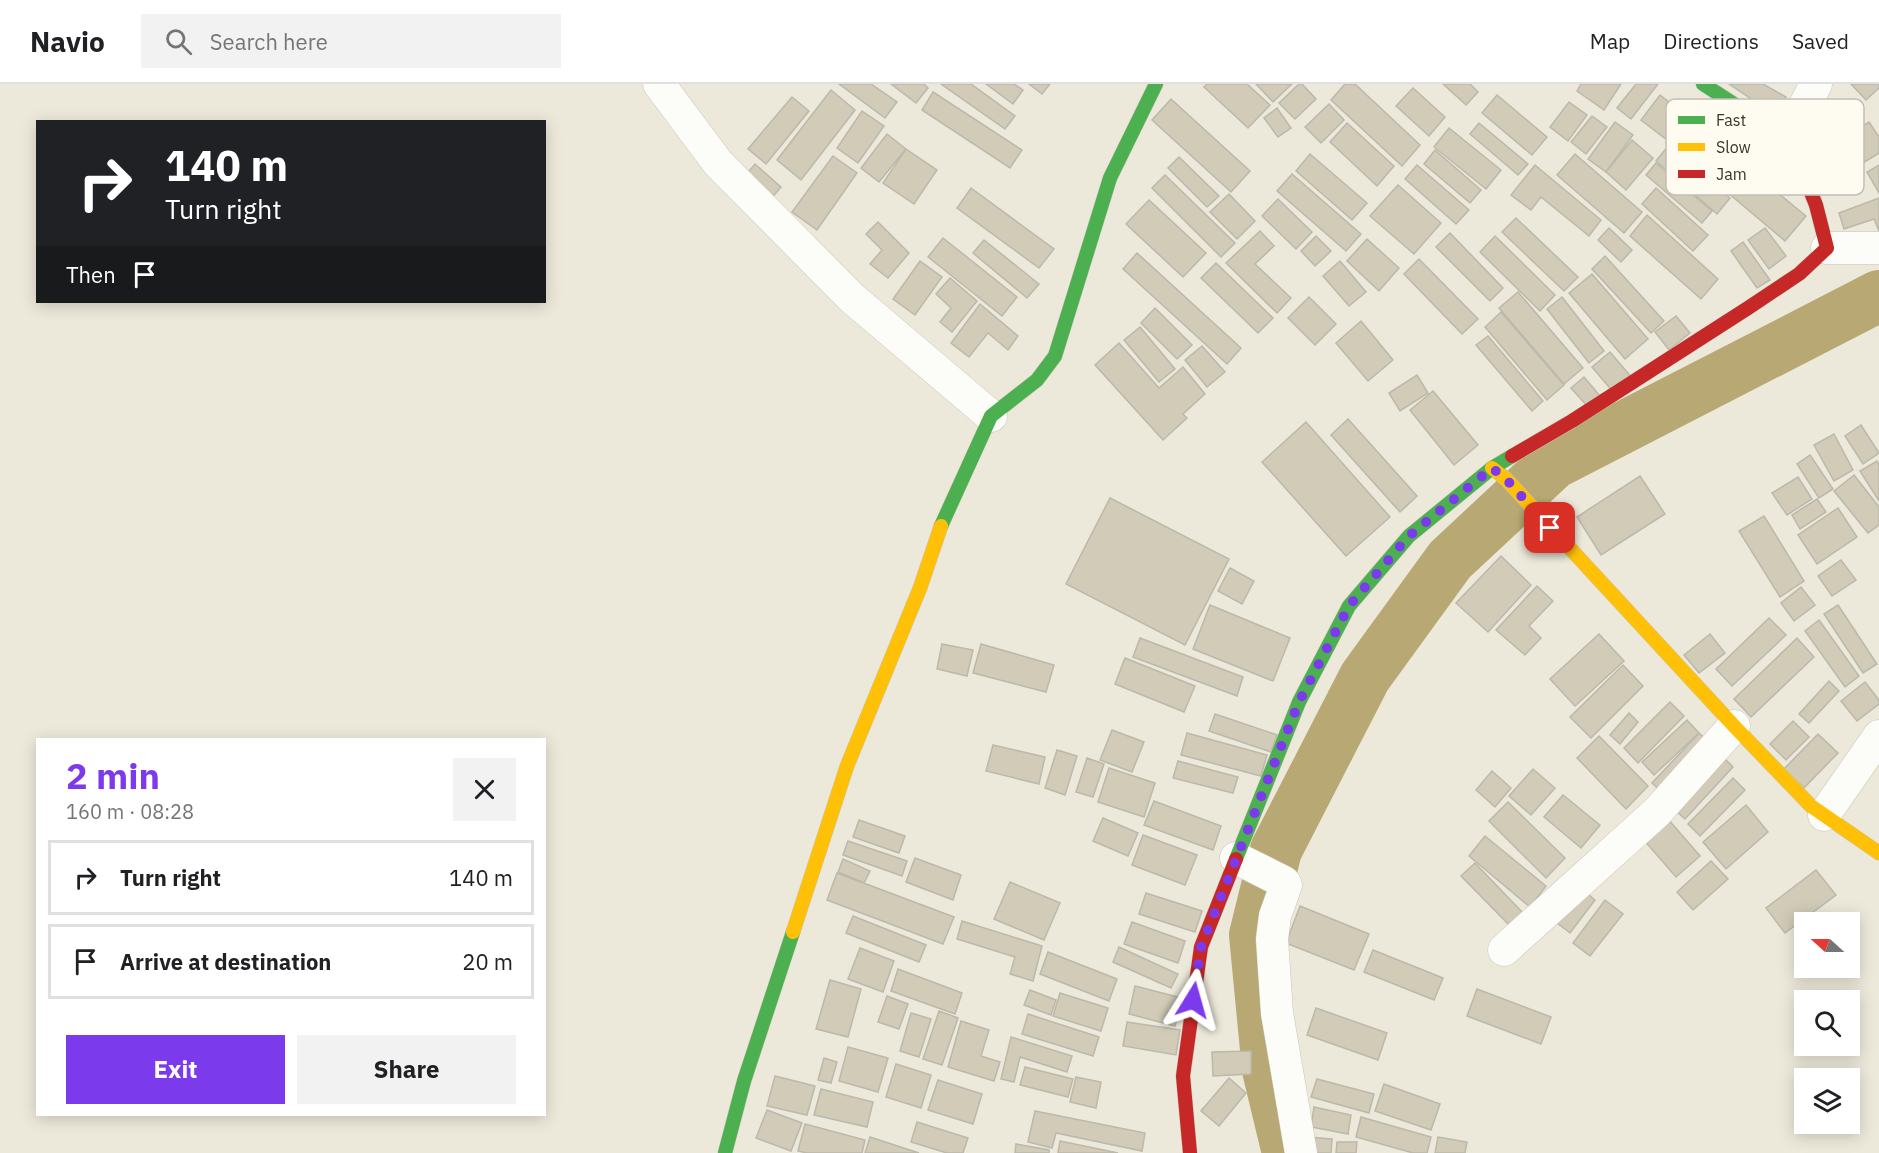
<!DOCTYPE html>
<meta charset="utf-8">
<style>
:root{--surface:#fff;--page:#f2f2f2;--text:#202124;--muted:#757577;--line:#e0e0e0;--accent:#7c3aed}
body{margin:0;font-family:"IBM Plex Sans",sans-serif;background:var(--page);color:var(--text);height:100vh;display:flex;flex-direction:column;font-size:22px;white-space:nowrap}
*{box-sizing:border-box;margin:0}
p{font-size:20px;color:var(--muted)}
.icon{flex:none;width:33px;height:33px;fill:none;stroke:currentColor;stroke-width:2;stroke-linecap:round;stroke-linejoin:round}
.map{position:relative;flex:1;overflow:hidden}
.sheet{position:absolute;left:36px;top:654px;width:510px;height:378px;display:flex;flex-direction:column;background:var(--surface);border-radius:0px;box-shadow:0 3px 15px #0003}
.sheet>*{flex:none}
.banner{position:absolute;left:36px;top:36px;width:510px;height:183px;border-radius:0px;box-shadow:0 3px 15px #0003;background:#202124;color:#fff;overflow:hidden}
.needle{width:39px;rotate:291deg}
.buttons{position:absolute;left:1794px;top:828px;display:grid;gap:12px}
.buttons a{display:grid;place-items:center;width:66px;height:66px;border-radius:0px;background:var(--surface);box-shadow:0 3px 15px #0003;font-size:30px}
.pin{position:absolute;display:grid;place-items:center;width:51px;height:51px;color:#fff;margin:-26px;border-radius:12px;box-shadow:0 3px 9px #0006}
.me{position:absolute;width:66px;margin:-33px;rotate:8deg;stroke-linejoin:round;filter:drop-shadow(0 0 4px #0008)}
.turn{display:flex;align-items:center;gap:21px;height:126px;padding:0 30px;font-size:27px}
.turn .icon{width:78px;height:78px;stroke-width:2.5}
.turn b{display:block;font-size:42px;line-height:51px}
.then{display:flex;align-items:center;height:57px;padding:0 30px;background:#0003;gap:12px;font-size:22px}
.round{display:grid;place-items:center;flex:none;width:63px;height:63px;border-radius:0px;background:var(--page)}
.head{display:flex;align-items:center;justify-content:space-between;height:102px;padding:0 30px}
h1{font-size:36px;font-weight:700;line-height:45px;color:var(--accent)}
.cta{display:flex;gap:12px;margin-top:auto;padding:12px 30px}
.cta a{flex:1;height:69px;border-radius:0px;background:var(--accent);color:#fff;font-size:24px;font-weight:700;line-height:69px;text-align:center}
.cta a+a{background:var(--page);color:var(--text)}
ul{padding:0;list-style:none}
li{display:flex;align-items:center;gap:18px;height:75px;margin:0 12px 9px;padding:0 18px;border:3px solid var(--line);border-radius:0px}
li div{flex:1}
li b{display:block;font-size:22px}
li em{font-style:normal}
header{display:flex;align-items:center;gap:36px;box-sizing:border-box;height:84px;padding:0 30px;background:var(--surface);border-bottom:2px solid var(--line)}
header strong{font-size:28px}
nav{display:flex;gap:33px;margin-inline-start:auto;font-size:21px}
.search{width:420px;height:54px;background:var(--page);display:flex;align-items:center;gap:15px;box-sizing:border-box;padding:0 21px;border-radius:0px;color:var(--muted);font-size:22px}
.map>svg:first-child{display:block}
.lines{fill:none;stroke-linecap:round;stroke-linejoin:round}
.river{stroke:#b8a974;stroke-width:52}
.building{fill:#d1cbb7;stroke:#bbb8ac;stroke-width:1.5}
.street-casing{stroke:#c8c5b9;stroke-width:33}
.fast-casing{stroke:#c8c5b9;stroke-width:15}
.slow-casing{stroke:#c8c5b9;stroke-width:15}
.jam-casing{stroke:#c8c5b9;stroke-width:15}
.street{stroke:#fcfcf9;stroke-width:32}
.fast{stroke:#4caf50;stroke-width:14}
.slow{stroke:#ffc107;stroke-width:14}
.jam{stroke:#c62828;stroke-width:14}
.route{stroke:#7c3aed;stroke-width:10;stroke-dasharray:0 18}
.key{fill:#fefbf0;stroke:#c2bfb5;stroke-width:1.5}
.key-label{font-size:16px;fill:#37342a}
</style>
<header>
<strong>Navio</strong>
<div class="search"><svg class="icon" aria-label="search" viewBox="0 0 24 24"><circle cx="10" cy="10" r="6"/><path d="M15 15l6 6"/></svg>Search here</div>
<nav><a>Map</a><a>Directions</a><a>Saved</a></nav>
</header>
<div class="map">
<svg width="1879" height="1069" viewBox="0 0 1879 1069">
<rect width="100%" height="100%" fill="#ede9da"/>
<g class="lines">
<polyline class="river" points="1288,1069 1268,986 1255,851 1276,766 1365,593 1450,476 1554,379 1879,212"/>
</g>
<g class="building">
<polygon points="839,0 871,0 897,18 885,34"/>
<polygon points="891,0 924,0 928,4 916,19"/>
<polygon points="941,0 971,0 1015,32 1005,45"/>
<polygon points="986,0 1014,0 1023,6 1013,20"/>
<polygon points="1029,0 1050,0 1042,10"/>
<polygon points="1207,0 1247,0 1270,21 1248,44 1204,3"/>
<polygon points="1256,0 1292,0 1273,18"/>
<polygon points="1299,0 1302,0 1316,15 1295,35 1279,19"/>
<polygon points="1345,0 1355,0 1420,61 1402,82 1331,16"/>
<polygon points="1443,0 1470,0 1478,8 1466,21"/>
<polygon points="1581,0 1621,0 1604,26 1577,7"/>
<polygon points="1636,0 1658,0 1631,35 1617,24"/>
<polygon points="1729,0 1763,0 1786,13 1775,31"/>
<polygon points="1851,0 1879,0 1879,4 1866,16"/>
<polygon points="1413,4 1445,33 1429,52 1396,22"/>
<polygon points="831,6 855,26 801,96 777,76"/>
<polygon points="933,8 1022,66 1010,84 922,26"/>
<polygon points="1497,11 1547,53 1532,71 1482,29"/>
<polygon points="1660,11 1703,44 1684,69 1641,36"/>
<polygon points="792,13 809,27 766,80 748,65"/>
<polygon points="1171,15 1250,87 1231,108 1152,36"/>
<polygon points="1569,18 1587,31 1568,57 1550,43"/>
<polygon points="1329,20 1344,36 1321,59 1305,43"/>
<polygon points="1277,24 1291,44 1278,53 1264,34"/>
<polygon points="862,27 884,42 858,79 837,64"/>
<polygon points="1592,32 1607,43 1586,70 1571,58"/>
<polygon points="1615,38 1633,51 1606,88 1588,75"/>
<polygon points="1869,38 1879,53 1879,69 1842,92 1825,65"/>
<polygon points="1347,39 1394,82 1377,102 1330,58"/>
<polygon points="1479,39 1528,80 1518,91 1470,50"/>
<polygon points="1449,44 1501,86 1486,105 1434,63"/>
<polygon points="887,50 906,65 879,98 861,84"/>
<polygon points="1709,52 1806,132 1785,157 1689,76"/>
<polygon points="1632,56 1653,74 1626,106 1606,88"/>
<polygon points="1668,62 1730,114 1717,130 1656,77"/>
<polygon points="906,65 937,86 914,120 883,99"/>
<polygon points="1435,66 1481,106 1470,119 1424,80"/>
<polygon points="1310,70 1367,119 1352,136 1296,87"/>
<polygon points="1575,70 1642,128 1624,149 1557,91"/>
<polygon points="833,72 857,89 817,146 792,128"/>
<polygon points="1179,73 1219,112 1207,123 1168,84"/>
<polygon points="1656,79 1712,127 1702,139 1646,91"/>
<polygon points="755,80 781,103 770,116 743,94"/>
<polygon points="1417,81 1469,126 1456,140 1405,95"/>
<polygon points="1535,81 1601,136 1589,152 1541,113 1531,126 1511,111"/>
<polygon points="1879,81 1879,109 1867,88"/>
<polygon points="1292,90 1361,150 1346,167 1277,107"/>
<polygon points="1165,91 1235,159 1221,173 1152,104"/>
<polygon points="1398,101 1441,139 1414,170 1370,132"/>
<polygon points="971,104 1054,165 1039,184 957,124"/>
<polygon points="1656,104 1708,151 1693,167 1642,120"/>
<polygon points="1229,110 1255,137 1237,155 1210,128"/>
<polygon points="1879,114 1879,147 1874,135 1844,145 1839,129"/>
<polygon points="1278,115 1312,148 1296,165 1262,132"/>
<polygon points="1149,116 1206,169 1183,193 1126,140"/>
<polygon points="1647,131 1718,195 1701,215 1630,152"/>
<polygon points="1516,134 1578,193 1564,207 1502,148"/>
<polygon points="878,138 909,169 888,194 870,180 882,166 866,150"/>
<polygon points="1609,144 1632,166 1621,178 1598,156"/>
<polygon points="1765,144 1786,172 1769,185 1748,156"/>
<polygon points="1260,147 1274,162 1255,180 1291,214 1277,229 1226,179"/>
<polygon points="1450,149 1503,204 1490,217 1436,163"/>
<polygon points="1316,152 1331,167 1315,182 1301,167"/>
<polygon points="1495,152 1555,211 1540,227 1480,168"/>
<polygon points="943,154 1017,213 1002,232 928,173"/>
<polygon points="1367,155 1399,184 1379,207 1347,177"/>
<polygon points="984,156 1039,200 1027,214 973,169"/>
<polygon points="1743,158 1770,196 1757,204 1731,167"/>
<polygon points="1137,169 1241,264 1227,280 1123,185"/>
<polygon points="1605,172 1664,237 1651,249 1592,185"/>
<polygon points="1419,175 1478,235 1462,250 1404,190"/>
<polygon points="920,177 942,193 915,231 893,215"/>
<polygon points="1340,177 1366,208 1349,222 1323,192"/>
<polygon points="1216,179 1273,234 1258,249 1201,194"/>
<polygon points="1592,190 1648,255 1625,275 1569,209"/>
<polygon points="950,194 977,217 952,248 940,238 951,224 936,210"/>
<polygon points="1518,208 1583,284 1564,300 1499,224"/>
<polygon points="1309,213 1336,240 1315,261 1288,234"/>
<polygon points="1562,213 1604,267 1589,279 1547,225"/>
<polygon points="980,220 1018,252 1008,266 988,249 969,273 951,259"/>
<polygon points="1155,224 1192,261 1177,275 1141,239"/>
<polygon points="1501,228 1564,301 1547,316 1485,243"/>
<polygon points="1676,232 1690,249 1669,266 1655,248"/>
<polygon points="1361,237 1393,276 1368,297 1336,259"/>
<polygon points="1140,243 1175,285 1159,298 1124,256"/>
<polygon points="1488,252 1543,317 1532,327 1476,261"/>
<polygon points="1119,259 1159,304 1183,283 1205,310 1183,330 1187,334 1163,356 1095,281"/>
<polygon points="1202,262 1225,288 1207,303 1185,276"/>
<polygon points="1610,268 1632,294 1614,309 1592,283"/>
<polygon points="1417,291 1428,309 1400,327 1389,309"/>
<polygon points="1584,293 1600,312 1588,323 1571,304"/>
<polygon points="1433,307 1478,361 1454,381 1410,326"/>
<polygon points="1348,335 1417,412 1400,428 1331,351"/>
<polygon points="1306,338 1390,433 1346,472 1262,378"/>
<polygon points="1861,341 1879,369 1863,380 1845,352"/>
<polygon points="1834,350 1853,386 1834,397 1814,361"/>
<polygon points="1810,371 1833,405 1819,414 1797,380"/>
<polygon points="1877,377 1879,381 1879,417 1860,387"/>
<polygon points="1854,391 1879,423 1879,441 1868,449 1834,407"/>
<polygon points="1640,392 1665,430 1601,471 1577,433"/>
<polygon points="1798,393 1812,415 1787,431 1772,409"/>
<polygon points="1110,414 1229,475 1185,561 1066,500"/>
<polygon points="1817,415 1826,428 1800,445 1792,431"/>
<polygon points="1838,424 1857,453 1817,480 1798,451"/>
<polygon points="1764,432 1804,497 1780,513 1739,447"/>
<polygon points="1501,472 1531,501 1488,548 1456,519"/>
<polygon points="1841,476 1856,496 1832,512 1818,492"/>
<polygon points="1230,484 1254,497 1242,520 1218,507"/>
<polygon points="1537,502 1553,517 1529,542 1541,554 1525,571 1496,546"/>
<polygon points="1801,503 1815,521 1794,537 1781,519"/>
<polygon points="1210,521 1290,554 1273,597 1193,565"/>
<polygon points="1838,521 1877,580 1863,589 1824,530"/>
<polygon points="1769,534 1786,551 1732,602 1716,585"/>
<polygon points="1819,536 1859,592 1845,603 1805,547"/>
<polygon points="1599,550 1624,577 1575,622 1550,595"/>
<polygon points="1710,550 1725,569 1699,589 1684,571"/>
<polygon points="1140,554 1243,593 1237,612 1133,573"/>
<polygon points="1797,554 1814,573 1751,633 1734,615"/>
<polygon points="942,560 973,566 967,592 937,585"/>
<polygon points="981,560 1054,581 1046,608 973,589"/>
<polygon points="1125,574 1195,602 1184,628 1115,600"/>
<polygon points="1623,581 1643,602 1591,654 1570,633"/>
<polygon points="1829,597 1839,607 1809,639 1799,630"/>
<polygon points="1865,598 1879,616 1879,620 1857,637 1841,617"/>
<polygon points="1670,618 1684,632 1638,679 1624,664"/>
<polygon points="1629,629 1638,638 1620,660 1610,651"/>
<polygon points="1215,630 1277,651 1271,668 1209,647"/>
<polygon points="1687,636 1699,649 1654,691 1642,678"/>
<polygon points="1793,637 1809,653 1786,676 1770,660"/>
<polygon points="1112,646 1144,658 1132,688 1100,676"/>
<polygon points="1187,649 1267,671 1261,692 1181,671"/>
<polygon points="1699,649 1713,662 1667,713 1652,699"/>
<polygon points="1818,650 1838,669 1804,704 1784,685"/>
<polygon points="1599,652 1648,702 1626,725 1577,674"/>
<polygon points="993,661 1045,673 1039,700 986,687"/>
<polygon points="1057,666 1077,672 1065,711 1045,704"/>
<polygon points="1717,667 1733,683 1685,735 1668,720"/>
<polygon points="1087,674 1104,680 1093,713 1076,708"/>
<polygon points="1178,677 1238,693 1233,709 1173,694"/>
<polygon points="1109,684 1155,699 1144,733 1098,718"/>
<polygon points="1533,685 1555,704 1531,731 1509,712"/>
<polygon points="1492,687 1511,704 1495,723 1476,706"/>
<polygon points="1733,694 1745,706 1700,752 1688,740"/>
<polygon points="1563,711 1600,741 1581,764 1544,733"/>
<polygon points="1154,717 1221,742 1213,766 1144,741"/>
<polygon points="1508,718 1565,774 1546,794 1489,737"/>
<polygon points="1746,721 1768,748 1726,785 1703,758"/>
<polygon points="1661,727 1700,772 1676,793 1637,748"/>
<polygon points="1103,734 1138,749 1128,772 1093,757"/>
<polygon points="859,736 905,752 899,769 853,753"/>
<polygon points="1143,751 1197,771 1185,801 1132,781"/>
<polygon points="1485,752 1546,802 1530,823 1469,772"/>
<polygon points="848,757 907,777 902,792 843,771"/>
<polygon points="915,774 961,791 953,816 906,798"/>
<polygon points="843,775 870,787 864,799 838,788"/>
<polygon points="1711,777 1728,795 1693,826 1677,808"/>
<polygon points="1475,779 1524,830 1511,843 1461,792"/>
<polygon points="1816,786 1836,811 1785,849 1766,824"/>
<polygon points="837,789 954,833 943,860 827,816"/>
<polygon points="1010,798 1060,819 1044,856 994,835"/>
<polygon points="1582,805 1595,816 1570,849 1556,838"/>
<polygon points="1146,809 1202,827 1195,848 1139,830"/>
<polygon points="1605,816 1623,830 1590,872 1573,859"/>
<polygon points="1300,822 1369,850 1354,886 1286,859"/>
<polygon points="853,832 926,861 919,878 846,849"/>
<polygon points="962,837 1042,862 1033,897 1010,890 1015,873 957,855"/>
<polygon points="1132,838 1185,857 1178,879 1124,860"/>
<polygon points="1119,863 1178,890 1171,904 1113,878"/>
<polygon points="860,864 894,877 883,908 848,895"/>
<polygon points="1373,866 1443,894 1434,916 1364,888"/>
<polygon points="1048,868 1117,895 1109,917 1040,890"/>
<polygon points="898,885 962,909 955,930 891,907"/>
<polygon points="830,896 861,905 848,953 816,945"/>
<polygon points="1135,902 1182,914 1175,942 1129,930"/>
<polygon points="1477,905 1551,933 1541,960 1467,932"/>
<polygon points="1030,906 1056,916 1051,931 1024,921"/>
<polygon points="1060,909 1108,924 1101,947 1053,932"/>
<polygon points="887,912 908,920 899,945 878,938"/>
<polygon points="1316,924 1387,949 1378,976 1307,951"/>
<polygon points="939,927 958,934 942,981 923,975"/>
<polygon points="911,929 931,935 919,973 900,967"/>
<polygon points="1028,930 1099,953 1093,972 1022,950"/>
<polygon points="961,937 989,946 981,972 1000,978 994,997 948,983"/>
<polygon points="1127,938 1180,946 1176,971 1123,962"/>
<polygon points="1011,953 1072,972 1067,988 1020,973 1014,998 1001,995"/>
<polygon points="848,963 888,974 878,1008 839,997"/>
<polygon points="1251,967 1251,990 1213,992 1212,968"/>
<polygon points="824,974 837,978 831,999 818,996"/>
<polygon points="896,980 931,991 921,1024 886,1013"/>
<polygon points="1025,983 1073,995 1068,1013 1020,1001"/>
<polygon points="775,992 815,1002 807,1031 767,1022"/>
<polygon points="1076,993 1101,998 1096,1024 1070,1018"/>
<polygon points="1229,994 1246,1009 1219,1042 1201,1027"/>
<polygon points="1317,995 1374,1010 1369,1029 1311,1013"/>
<polygon points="938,996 982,1010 973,1040 928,1026"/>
<polygon points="1384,1000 1440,1020 1431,1046 1375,1027"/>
<polygon points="821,1005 873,1018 867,1043 814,1031"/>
<polygon points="1314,1023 1351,1031 1348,1050 1311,1043"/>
<polygon points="767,1026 802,1039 791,1067 756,1054"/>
<polygon points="1035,1027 1145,1049 1142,1067 1056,1049 1052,1064 1028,1058"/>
<polygon points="1361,1033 1431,1053 1427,1069 1413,1069 1356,1053"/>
<polygon points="917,1038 968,1054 963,1069 947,1069 911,1058"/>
<polygon points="805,1040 865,1056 862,1069 807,1069 798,1067"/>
<polygon points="870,1053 919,1069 865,1069"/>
<polygon points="1308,1053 1332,1055 1331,1069 1307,1069"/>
<polygon points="1438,1053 1467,1058 1465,1069 1435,1069"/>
<polygon points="1060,1057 1118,1069 1058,1069"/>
<polygon points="1337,1058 1357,1058 1356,1069 1336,1069"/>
<polygon points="1016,1060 1049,1066 1049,1069 1015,1069"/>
</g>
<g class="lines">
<g class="street-casing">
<g id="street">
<polyline points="659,0 718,79 852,214 991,332"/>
<polyline points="1784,61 1816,0"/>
<polyline points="1827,164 1879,164"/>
<polyline points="1824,731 1879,652"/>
<polyline points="1236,774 1284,798 1286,801 1275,832 1272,855 1277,929 1301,1069"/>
<polyline points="1504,866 1657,728 1734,642"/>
</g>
</g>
<g class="fast-casing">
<g id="fast">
<path d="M1703,0C1738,23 1782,47 1802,86"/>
<polyline points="941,442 991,332 1037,296 1055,272 1110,94 1156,0"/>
<polyline points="1236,775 1299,618 1349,522 1409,452 1492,384 1512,372"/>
<polyline points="725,1069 744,997 793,848"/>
</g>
</g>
<g class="slow-casing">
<g id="slow">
<polyline points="1492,384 1506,395 1734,642 1811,722 1879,769"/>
<polyline points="793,848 847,682 920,504 941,442"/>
</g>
</g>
<g class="jam-casing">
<g id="jam">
<polyline points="1512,372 1572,337 1748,224 1799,190 1827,164 1816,121 1802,86"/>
<polyline points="1190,1069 1183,992 1201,863 1236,775"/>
</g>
</g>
<use href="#street" class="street"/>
<use href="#fast" class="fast"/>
<use href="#slow" class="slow"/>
<use href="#jam" class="jam"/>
</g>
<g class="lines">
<polyline class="route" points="1193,916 1201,863 1299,618 1349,522 1409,452 1492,384 1506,395 1550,444"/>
</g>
<rect x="1666" y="15" width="198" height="96" rx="9" class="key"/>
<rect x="1678" y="32" width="27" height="8" fill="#4caf50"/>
<rect x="1678" y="59" width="27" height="8" fill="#ffc107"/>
<rect x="1678" y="86" width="27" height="8" fill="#c62828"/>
<g class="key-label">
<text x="1716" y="42">Fast</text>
<text x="1716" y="69">Slow</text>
<text x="1716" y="96">Jam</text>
</g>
</svg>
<div class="buttons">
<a><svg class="needle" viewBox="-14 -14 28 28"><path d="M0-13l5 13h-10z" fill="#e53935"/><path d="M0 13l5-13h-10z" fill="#757577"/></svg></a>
<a><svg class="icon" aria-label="search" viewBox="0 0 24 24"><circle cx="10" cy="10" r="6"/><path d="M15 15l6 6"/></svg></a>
<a><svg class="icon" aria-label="layers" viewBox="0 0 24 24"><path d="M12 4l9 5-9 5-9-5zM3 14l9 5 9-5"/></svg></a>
</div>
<div class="pin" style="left:1550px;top:444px;background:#d93025"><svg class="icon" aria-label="arrive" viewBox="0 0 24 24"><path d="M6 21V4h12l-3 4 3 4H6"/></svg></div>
<svg class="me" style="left:1193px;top:916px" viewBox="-20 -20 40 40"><path d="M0-17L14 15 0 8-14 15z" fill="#7c3aed" stroke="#fff" stroke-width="4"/></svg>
<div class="banner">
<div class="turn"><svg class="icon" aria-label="right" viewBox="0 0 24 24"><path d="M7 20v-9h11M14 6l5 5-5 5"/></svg><div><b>140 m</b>Turn right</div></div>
<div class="then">Then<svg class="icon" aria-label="arrive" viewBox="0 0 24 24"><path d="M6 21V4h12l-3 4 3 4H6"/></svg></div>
</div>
<section class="sheet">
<div class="head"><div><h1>2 min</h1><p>160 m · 08:28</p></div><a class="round"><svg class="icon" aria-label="close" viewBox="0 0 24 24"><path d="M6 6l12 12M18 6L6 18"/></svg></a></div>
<ul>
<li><svg class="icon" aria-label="right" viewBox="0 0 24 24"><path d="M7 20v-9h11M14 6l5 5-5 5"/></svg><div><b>Turn right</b></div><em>140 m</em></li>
<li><svg class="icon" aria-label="arrive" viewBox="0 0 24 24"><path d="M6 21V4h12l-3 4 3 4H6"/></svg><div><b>Arrive at destination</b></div><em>20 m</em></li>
</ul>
<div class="cta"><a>Exit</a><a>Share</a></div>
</section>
</div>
